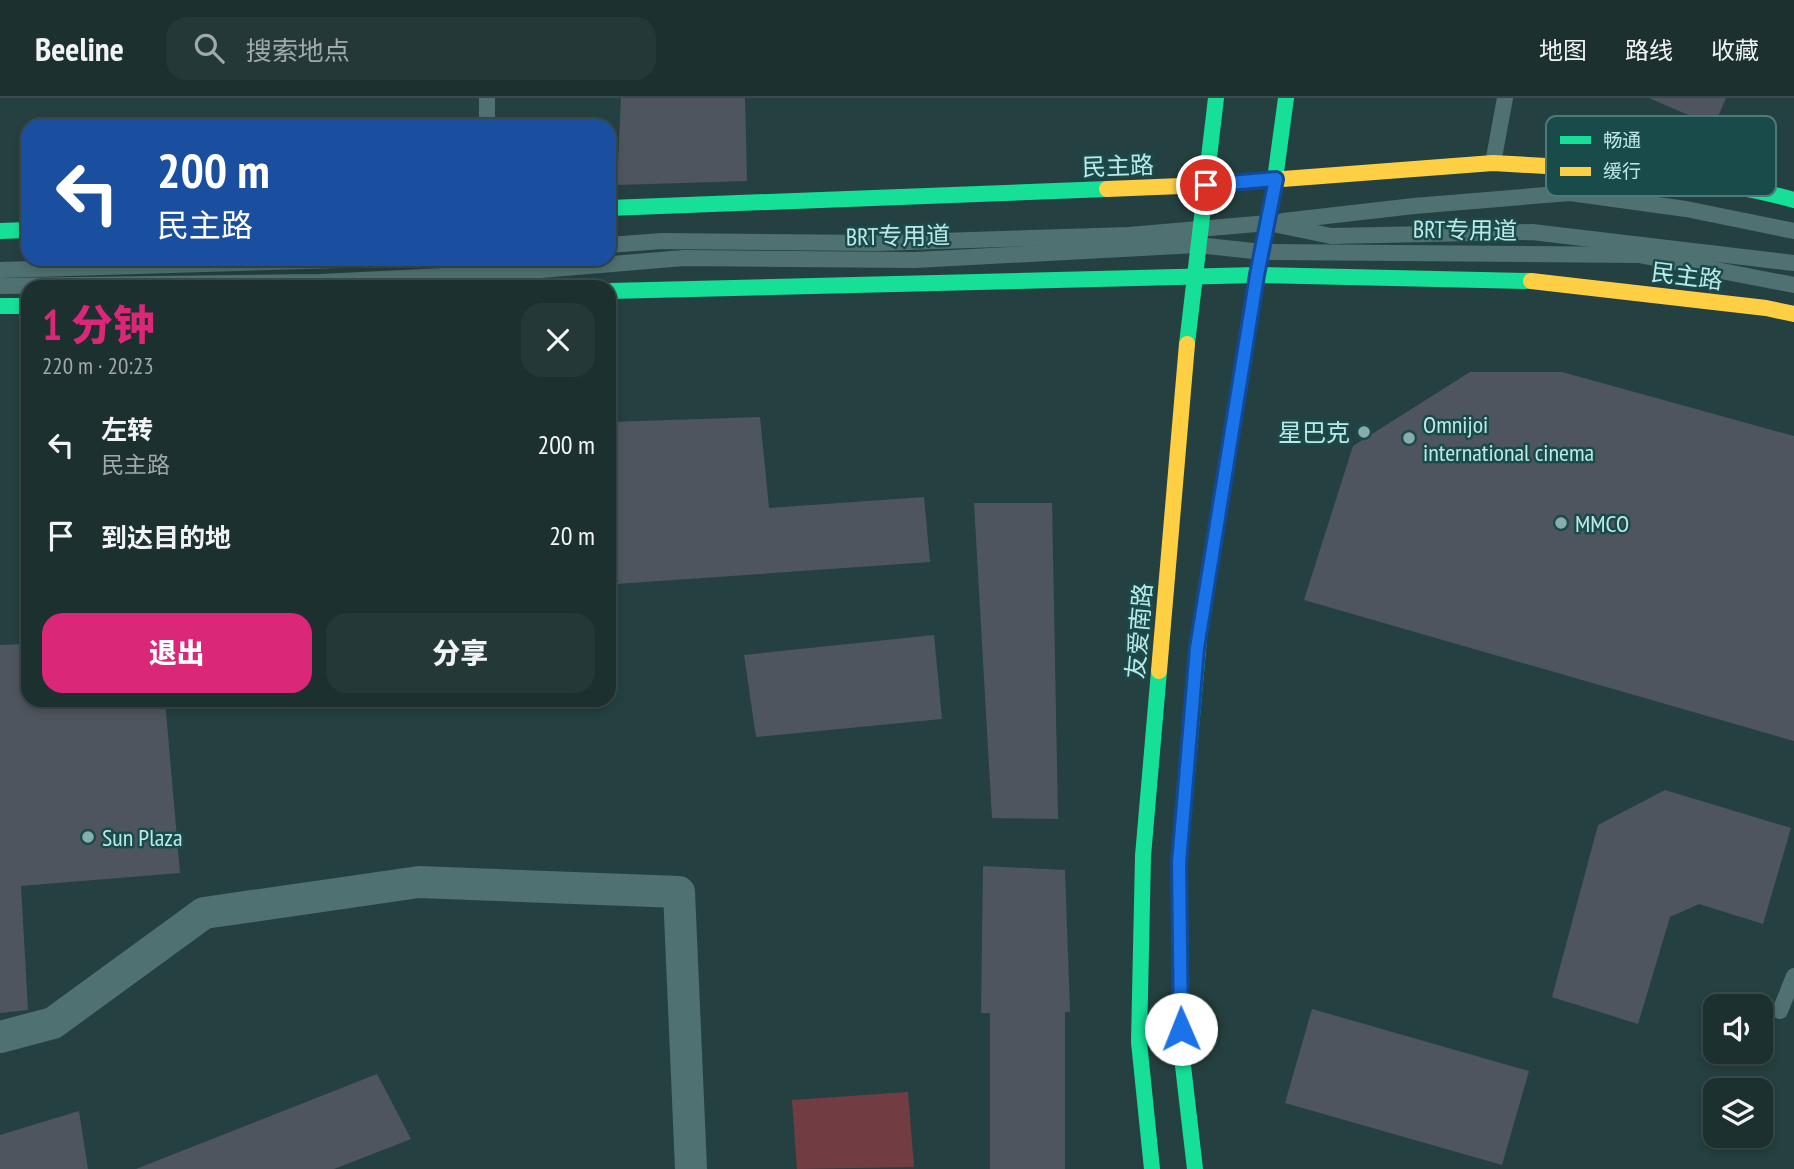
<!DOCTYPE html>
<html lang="zh">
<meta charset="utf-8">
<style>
:root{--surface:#1c3030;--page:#253838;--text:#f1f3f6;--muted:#a0a9ab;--line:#3a4b4c;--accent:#db2777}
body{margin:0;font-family:"PT Sans Narrow","Noto Sans SC",sans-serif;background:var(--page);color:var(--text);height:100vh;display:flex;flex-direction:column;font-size:26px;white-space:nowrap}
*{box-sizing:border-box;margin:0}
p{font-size:23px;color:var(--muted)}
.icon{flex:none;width:38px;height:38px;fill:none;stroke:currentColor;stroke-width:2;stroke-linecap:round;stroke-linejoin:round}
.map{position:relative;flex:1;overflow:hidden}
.side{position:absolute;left:21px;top:182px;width:595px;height:427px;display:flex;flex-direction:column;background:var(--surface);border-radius:21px;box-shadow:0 4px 10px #0003,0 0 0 2px var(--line)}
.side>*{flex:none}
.top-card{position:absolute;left:21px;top:21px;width:595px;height:147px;border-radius:21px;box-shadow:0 4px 10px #0003,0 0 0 2px var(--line);background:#1a4fa0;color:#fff;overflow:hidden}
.tools{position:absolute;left:1703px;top:896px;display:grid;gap:14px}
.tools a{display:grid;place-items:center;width:70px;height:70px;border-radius:14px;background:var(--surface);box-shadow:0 4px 10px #0003,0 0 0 2px var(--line);font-size:35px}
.pin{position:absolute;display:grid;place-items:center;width:60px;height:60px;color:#fff;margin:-30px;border:4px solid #fff;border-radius:50%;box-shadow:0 2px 7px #0007}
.me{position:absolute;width:77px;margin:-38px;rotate:359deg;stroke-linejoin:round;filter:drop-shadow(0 0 5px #0008)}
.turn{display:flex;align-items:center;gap:24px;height:147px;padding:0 21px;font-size:32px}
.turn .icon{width:91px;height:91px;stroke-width:2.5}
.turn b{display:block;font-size:49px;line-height:60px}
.round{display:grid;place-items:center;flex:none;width:74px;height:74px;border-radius:21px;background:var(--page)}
.overview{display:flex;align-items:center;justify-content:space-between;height:119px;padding:0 21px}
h1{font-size:42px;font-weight:800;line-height:52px;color:var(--accent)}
.cta{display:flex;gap:14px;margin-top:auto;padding:14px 21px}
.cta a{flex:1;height:80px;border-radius:21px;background:var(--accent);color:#fff;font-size:28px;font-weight:800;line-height:80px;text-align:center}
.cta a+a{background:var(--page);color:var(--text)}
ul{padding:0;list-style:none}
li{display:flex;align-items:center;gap:21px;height:91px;padding:0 21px}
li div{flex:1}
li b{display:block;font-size:26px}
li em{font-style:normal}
header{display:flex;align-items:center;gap:42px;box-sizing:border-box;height:98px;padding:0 35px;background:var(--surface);border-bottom:2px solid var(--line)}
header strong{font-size:33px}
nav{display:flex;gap:38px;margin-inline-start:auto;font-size:24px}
.search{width:490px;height:63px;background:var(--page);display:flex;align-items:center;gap:18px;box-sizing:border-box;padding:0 24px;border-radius:21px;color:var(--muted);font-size:26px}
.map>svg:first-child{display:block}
.green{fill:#713d43}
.building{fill:#4e555e}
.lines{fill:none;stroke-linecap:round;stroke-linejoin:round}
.lane{stroke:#507171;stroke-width:16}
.street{stroke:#507171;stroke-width:32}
.fast{stroke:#16e098;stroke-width:16}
.slow{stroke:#ffcf43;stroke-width:16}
.route-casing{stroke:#114b97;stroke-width:18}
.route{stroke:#1a73e8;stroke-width:12}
.poi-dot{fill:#88adad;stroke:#1a4b4b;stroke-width:2.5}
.labels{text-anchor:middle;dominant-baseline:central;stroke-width:5;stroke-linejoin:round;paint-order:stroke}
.street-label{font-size:24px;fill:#bee8e8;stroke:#1a4b4b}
.poi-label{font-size:24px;fill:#bee8e8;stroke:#1a4b4b;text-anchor:start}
.key{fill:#1a4b4b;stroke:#4b7a7a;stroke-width:2}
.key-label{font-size:19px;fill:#bee8e8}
</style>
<header>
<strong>Beeline</strong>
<div class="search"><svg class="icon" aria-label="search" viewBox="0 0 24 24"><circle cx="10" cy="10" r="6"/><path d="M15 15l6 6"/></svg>搜索地点</div>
<nav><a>地图</a><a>路线</a><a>收藏</a></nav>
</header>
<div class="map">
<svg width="1794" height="1071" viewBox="0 0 1794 1071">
<rect width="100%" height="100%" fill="#254040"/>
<polygon class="green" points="908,994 914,1069 797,1071 792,1002"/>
<g class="building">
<polygon points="621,0 745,0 747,83 617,87"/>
<polygon points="1649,0 1726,0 1714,28"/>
<polygon points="1470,274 1562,274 1794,338 1794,643 1304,502 1353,348"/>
<polygon points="760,319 769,410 924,399 930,464 616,486 609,384 609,324"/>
<polygon points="974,405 1052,405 1058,721 992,720"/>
<polygon points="934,537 942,621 756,639 744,557"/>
<polygon points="23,546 24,578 28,577 28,602 165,602 180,775 21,788 28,912 0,915 0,547"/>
<polygon points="1665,692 1791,730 1763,826 1699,806 1670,819 1638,926 1552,899 1598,727"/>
<polygon points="983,768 1065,772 1070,914 1065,914 1065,1071 990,1071 990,915 981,915"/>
<polygon points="1312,911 1529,973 1502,1067 1285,1005"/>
<polygon points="377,976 411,1041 334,1071 136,1071"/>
<polygon points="79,1013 88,1071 0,1071 0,1037"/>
</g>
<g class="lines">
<g class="lane">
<polyline points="487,28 487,0"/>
<polyline points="1493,65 1505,0"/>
<polyline points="1283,123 1414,108 1570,95 1686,111 1794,133"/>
<polyline points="609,147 662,143 877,145 1129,137 1268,125 1331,138 1532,134 1794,165"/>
<polyline points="0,172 378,161"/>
<polyline points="0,188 320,184 504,175 684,160 915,162 1197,147 1263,154 1639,157 1794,187"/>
<polyline points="1780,913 1794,878"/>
</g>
<polyline class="street" points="0,939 53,925 204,815 419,784 679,794 691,1071"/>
<g class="fast">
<path d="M1546,68C1629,73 1713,80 1794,102"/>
<polyline points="1273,96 1286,0"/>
<polyline points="609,110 1107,91"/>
<polyline points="0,133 28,132"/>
<polyline points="609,193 1257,177 1531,183"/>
<polyline points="0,208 28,208"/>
<polyline points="1187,246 1216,0"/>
<polyline points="1152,1071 1139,944 1143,758 1159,573"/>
<polyline points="1195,1071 1182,959 1179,765 1200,529"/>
</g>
<g class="slow">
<polyline points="1107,91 1206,87 1493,65 1546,68"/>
<polyline points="1531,183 1766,210 1794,216"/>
<polyline points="1200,529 1257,177 1273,96"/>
<polyline points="1159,573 1187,246"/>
</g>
</g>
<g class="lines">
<g class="route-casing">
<polyline id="route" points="1181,931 1179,765 1197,550 1257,177 1276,81 1206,87"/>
</g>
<use href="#route" class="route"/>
</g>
<g class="poi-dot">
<circle cx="1364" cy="334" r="7"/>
<circle cx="1409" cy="340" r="7"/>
<circle cx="1561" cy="425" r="7"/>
<circle cx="88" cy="739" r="7"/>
</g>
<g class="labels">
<g class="street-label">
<text transform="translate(1118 68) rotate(-2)">民主路</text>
<text transform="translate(1465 132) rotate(1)">BRT专用道</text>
<text transform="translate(898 138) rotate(-1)">BRT专用道</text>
<text transform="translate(1687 178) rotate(7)">民主路</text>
<text transform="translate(1139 533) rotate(-85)">友爱南路</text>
</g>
<g class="poi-label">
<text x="1423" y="326">Omnijoi<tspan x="1423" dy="28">international cinema</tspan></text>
<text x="1350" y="334" text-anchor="end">星巴克</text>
<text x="1575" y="425">MMCO</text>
<text x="102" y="739">Sun Plaza</text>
</g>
</g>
<rect x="1546" y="18" width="230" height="80" rx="10" class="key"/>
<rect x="1560" y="38" width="31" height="8" fill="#16e098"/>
<rect x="1560" y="69" width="31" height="9" fill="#ffcf43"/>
<g class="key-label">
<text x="1603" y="49">畅通</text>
<text x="1603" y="80">缓行</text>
</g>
</svg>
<div class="tools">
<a><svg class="icon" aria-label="sound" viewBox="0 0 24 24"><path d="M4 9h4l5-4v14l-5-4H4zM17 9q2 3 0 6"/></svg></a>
<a><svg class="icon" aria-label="layers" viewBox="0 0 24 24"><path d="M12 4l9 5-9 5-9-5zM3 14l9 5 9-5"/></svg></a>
</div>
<div class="pin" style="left:1206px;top:87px;background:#d93025"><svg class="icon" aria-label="arrive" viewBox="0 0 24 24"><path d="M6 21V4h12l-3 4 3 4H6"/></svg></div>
<svg class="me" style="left:1181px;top:931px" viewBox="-20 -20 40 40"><circle r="19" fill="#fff"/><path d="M0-13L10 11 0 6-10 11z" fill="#1a73e8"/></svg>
<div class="top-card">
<div class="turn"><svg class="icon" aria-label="left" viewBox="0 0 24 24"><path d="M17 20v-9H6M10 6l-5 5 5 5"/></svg><div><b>200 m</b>民主路</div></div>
</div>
<section class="side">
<div class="overview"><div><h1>1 分钟</h1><p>220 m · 20:23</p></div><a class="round"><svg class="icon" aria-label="close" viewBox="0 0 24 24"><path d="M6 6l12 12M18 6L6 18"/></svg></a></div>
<ul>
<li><svg class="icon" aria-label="left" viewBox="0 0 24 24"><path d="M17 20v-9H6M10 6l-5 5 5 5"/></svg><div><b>左转</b><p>民主路</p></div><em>200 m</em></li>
<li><svg class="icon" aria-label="arrive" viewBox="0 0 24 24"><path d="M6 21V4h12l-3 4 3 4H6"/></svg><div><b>到达目的地</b></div><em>20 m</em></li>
</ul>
<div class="cta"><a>退出</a><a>分享</a></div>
</section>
</div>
